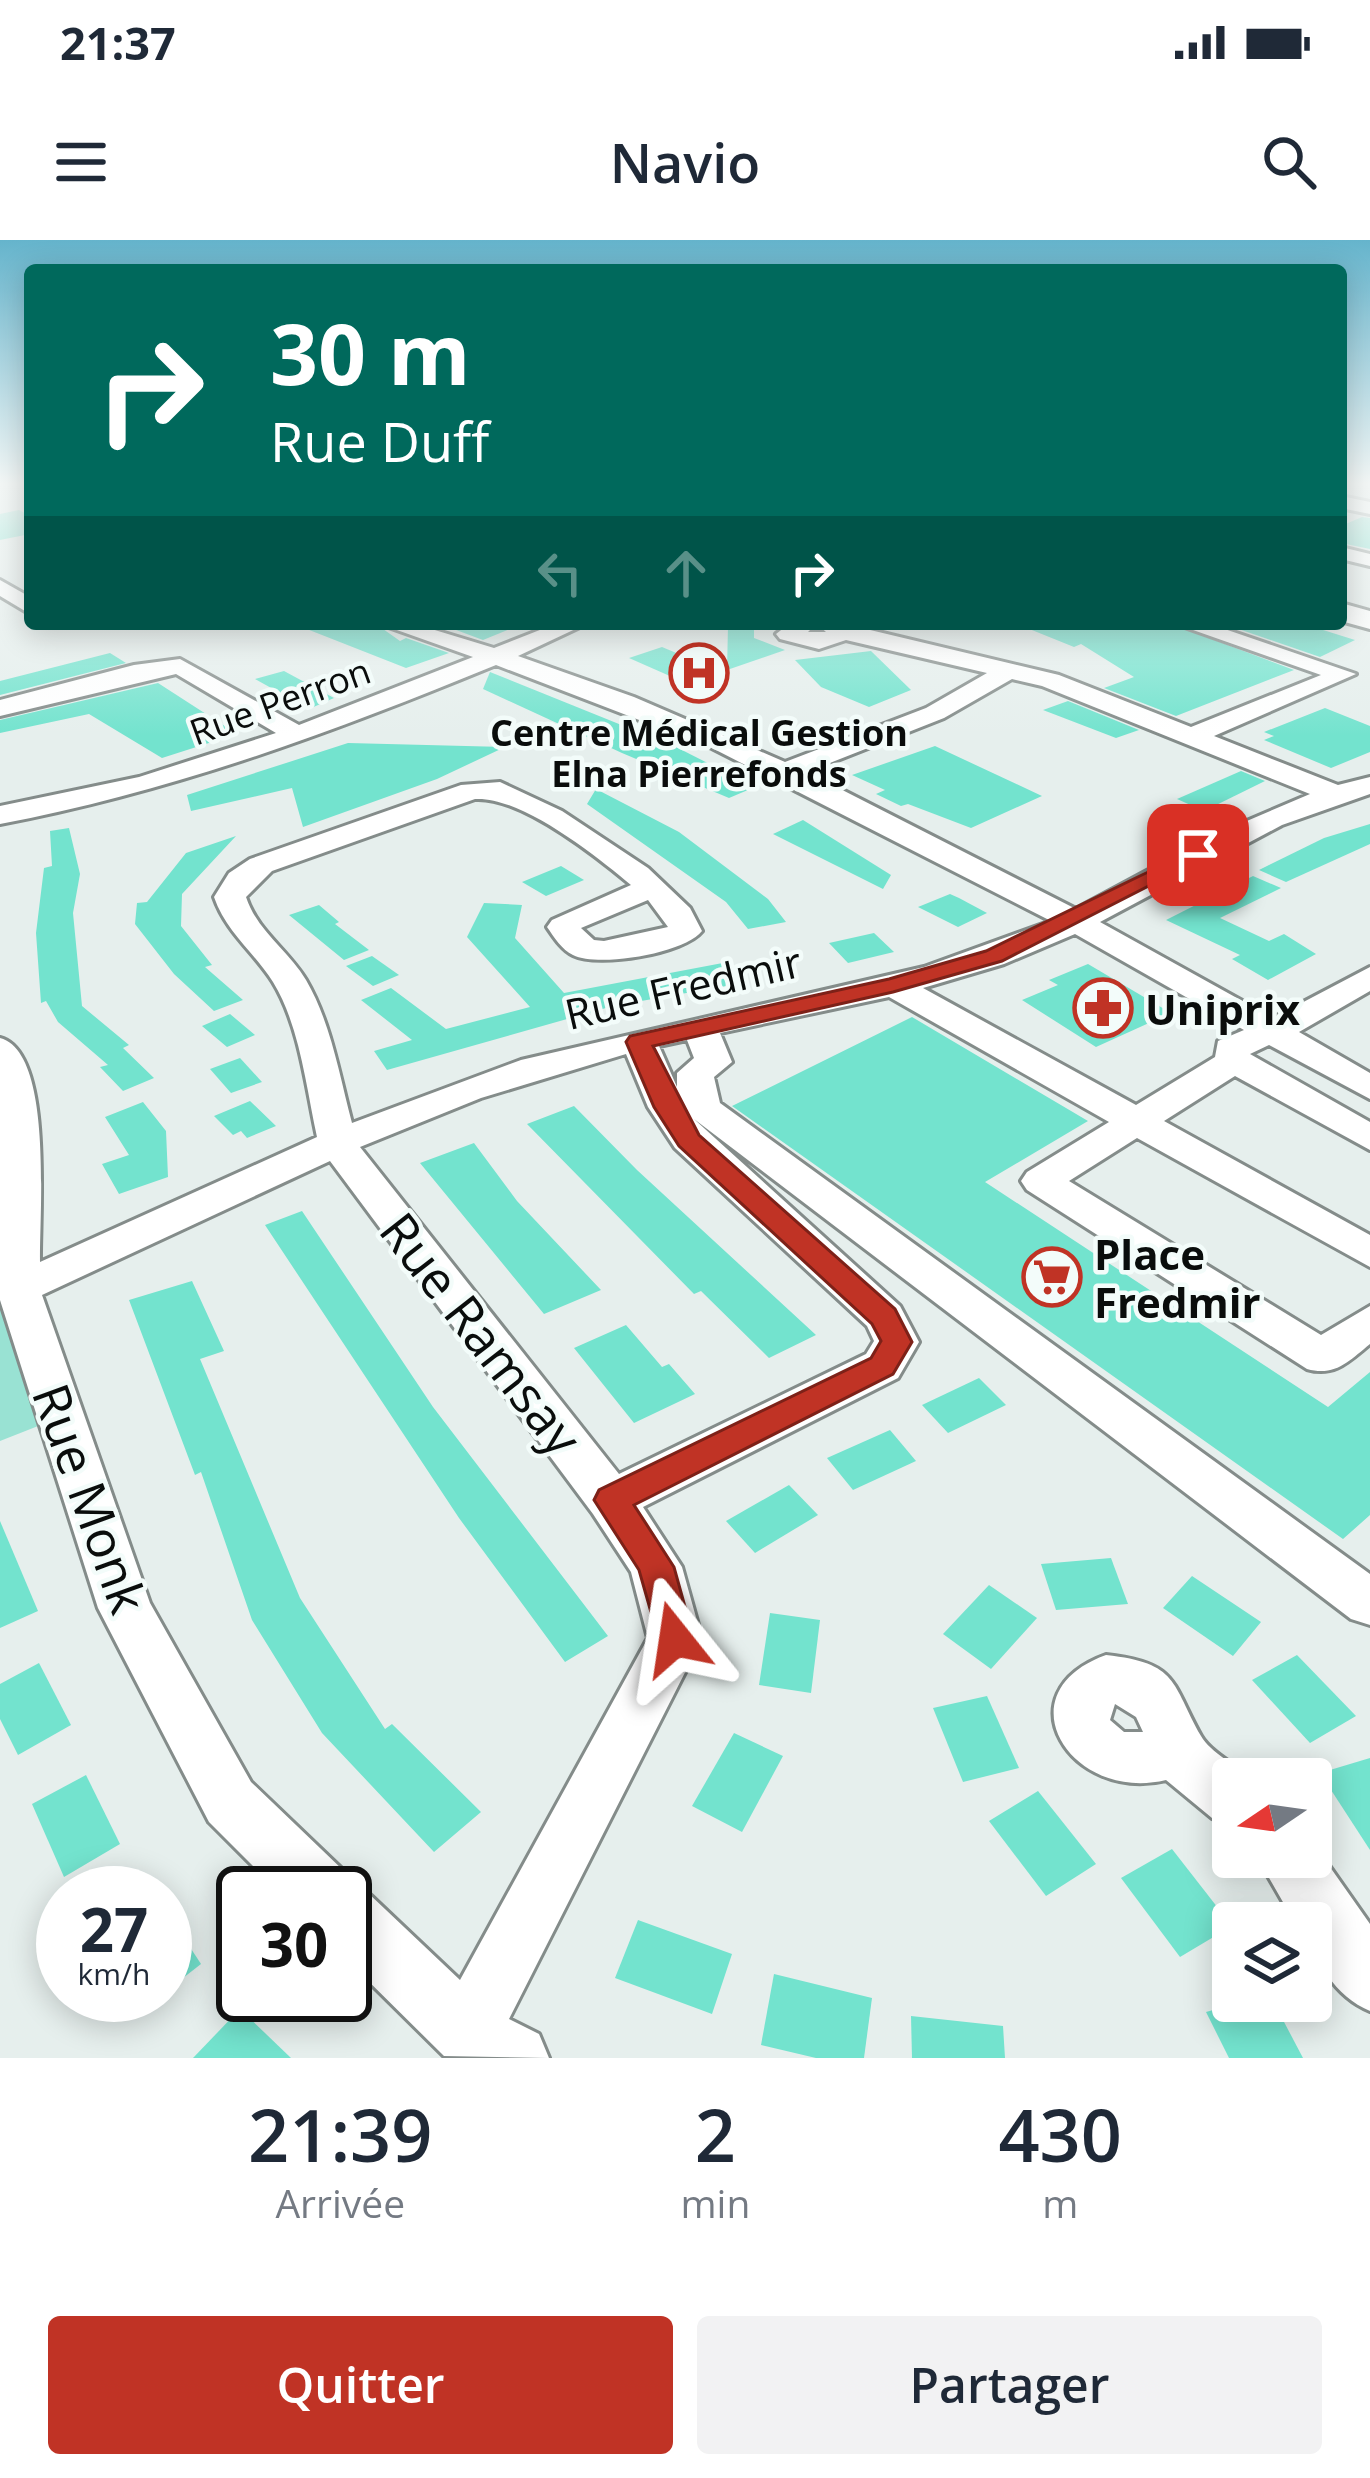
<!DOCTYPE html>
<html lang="fr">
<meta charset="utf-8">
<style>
:root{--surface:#fff;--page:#f2f2f3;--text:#1f2937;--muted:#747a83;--accent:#c03325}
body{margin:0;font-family:"Open Sans",sans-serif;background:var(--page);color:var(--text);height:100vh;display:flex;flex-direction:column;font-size:45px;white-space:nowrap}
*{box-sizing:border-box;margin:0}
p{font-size:39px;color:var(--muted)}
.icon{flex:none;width:66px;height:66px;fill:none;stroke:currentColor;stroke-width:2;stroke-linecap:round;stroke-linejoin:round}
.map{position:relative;height:1818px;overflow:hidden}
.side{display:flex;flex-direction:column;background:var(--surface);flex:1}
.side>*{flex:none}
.guide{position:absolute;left:24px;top:24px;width:1323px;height:366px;border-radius:12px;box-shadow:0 6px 30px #0003;background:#00695c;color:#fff;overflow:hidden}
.needle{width:78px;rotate:257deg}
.buttons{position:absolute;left:1212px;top:1518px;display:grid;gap:24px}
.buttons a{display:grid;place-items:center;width:120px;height:120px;border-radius:12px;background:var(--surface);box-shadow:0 6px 30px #0003;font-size:60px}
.speed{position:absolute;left:36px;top:1626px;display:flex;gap:24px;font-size:60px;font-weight:700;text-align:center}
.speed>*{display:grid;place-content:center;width:156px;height:156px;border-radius:50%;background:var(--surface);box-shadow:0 6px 30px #0003;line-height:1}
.speed small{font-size:30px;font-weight:400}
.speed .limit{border:6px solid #111;border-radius:18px;background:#fff;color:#111}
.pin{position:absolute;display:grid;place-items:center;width:102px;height:102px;color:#fff;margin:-51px;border-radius:24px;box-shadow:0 6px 18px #0006}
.me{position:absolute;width:132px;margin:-66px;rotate:345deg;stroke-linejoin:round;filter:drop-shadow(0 0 9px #0008)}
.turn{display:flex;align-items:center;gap:42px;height:252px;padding:0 48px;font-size:54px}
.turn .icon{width:156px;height:156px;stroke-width:2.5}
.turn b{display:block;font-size:84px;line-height:102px}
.lanes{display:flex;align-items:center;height:114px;padding:0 48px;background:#0003;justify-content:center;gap:60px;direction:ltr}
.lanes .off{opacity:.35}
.eta{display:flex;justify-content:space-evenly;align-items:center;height:204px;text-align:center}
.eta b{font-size:72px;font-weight:600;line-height:84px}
.primary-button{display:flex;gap:24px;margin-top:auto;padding:24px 48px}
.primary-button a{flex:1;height:138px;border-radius:12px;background:var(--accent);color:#fff;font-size:48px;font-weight:600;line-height:138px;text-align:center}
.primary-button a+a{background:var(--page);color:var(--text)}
.status{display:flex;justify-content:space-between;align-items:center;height:84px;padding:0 60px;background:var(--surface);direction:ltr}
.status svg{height:33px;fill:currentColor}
header{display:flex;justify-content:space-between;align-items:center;height:156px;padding:0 48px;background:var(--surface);font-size:54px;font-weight:600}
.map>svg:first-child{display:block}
.green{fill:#99e2d3}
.building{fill:#73e3ce}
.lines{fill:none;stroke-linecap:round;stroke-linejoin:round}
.minor-casing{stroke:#848c8a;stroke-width:6}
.major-casing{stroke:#848c8a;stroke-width:6}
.minor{fill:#fff;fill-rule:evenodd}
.major{fill:#fff;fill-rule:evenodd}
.route{fill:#c03325;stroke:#7d2118;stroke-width:3}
.labels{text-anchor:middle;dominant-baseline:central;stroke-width:9;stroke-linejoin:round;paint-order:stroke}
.far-street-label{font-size:36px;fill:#0a0d0c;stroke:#f3fcfa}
.far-poi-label{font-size:36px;font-weight:bold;fill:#0a0d0c;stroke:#f3fcfa}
.street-label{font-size:42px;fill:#0a0d0c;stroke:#f3fcfa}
.poi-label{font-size:42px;font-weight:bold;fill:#0a0d0c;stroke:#f3fcfa;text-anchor:start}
.near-street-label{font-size:51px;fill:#0a0d0c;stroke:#f3fcfa}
</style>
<div class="status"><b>21:37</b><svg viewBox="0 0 49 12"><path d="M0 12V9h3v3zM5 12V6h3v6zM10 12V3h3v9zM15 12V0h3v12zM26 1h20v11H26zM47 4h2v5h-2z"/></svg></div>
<header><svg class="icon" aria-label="menu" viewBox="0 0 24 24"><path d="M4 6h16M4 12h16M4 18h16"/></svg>Navio<svg class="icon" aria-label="search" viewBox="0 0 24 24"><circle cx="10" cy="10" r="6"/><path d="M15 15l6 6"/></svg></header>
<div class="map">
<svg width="1370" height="1818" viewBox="0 0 1370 1818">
<rect width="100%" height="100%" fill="#e6efed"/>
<polygon class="green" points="0,1058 61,1177 0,1201"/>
<g class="building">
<polygon points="19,270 30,276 30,294 0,300 0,274"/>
<polygon points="1362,277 1370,278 1370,309 1341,303 1341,286"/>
<polygon points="294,384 376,384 400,401 406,398 449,413 406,428"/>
<polygon points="440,384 520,384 520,385 483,400"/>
<polygon points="1017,384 1172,384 1294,430 1176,476 1104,448 1134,437 1081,404 1074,407"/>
<polygon points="1224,384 1304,384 1355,400 1320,417"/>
<polygon points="728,386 754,386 754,398 785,410 727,430"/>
<polygon points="662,407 722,432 688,444 629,418"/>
<polygon points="871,411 911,450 869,467 821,447 795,420"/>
<polygon points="110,413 126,423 0,455 0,441"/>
<polygon points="284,431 334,458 309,469 255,439"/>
<polygon points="490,432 676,507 755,547 729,558 622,513 483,449"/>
<polygon points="158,443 237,494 162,518 89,474 0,493 0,480"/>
<polygon points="1068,461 1139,490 1116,498 1043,470"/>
<polygon points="1325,468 1370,486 1370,512 1331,528 1264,500 1274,496 1264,492"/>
<polygon points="348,503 505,507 437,539 303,587 292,548 191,571 187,555"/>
<polygon points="935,506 1042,556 971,588 908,564 901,566 876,554 885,550 852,535"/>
<polygon points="1241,531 1265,541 1204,571 1177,559"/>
<polygon points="596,549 679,592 768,659 786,682 748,689 726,662 587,564"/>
<polygon points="803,580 891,635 883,649 773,594"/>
<polygon points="1370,584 1370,604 1286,642 1259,630 1324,598"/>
<polygon points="69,588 80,634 73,673 82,766 129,805 123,808 154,838 123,851 100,827 108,825 58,782 46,761 41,763 36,693 44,628 52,626 50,591"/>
<polygon points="236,596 182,654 181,686 212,725 205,727 243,760 214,771 174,734 135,684 137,663 147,662 186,613"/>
<polygon points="561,626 584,640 546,656 522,642"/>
<polygon points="1253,636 1281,648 1220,678 1269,701 1284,694 1316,714 1268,740 1232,719 1240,715 1166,680"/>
<polygon points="950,654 959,658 987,673 958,687 918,667"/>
<polygon points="484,663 522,665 515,698 564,753 728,722 743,743 613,766 387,830 374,811 412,800 361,760 391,748 446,789 530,767 467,697"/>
<polygon points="319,665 339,682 335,684 369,710 344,720 289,675"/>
<polygon points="874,693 894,712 848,723 829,703"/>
<polygon points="372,716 399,735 373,746 346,726"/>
<polygon points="1088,724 1171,773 1096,807 1022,760 1058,745 1049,740"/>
<polygon points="230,774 255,795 227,807 202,786"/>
<polygon points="912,777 1088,881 985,942 1328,1167 1370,1132 1370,1275 1343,1299 732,866"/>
<polygon points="240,818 262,842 231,853 210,829"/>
<polygon points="250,861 276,886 247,898 241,891 233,895 214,876"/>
<polygon points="143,862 166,891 168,937 119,954 102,924 129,915 105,877"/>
<polygon points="574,866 637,930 816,1095 769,1118 701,1051 694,1054 527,884"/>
<polygon points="474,903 517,961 601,1050 544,1074 420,923"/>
<polygon points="302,971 433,1167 608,1396 565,1422 459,1278 265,985"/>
<polygon points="192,1041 224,1111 200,1119 300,1358 385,1489 392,1484 481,1572 434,1612 322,1493 252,1380 201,1232 195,1235 129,1060"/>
<polygon points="626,1085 662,1127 669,1124 695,1154 634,1183 574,1108"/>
<polygon points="979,1138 1006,1165 948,1193 922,1165"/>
<polygon points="890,1190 916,1221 853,1250 827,1218"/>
<polygon points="789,1245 818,1275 755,1313 726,1281"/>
<polygon points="0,1281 38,1371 0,1388"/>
<polygon points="1111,1318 1128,1364 1056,1370 1041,1324"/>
<polygon points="1192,1336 1261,1382 1233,1416 1163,1368"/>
<polygon points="989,1345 1037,1378 991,1429 943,1394"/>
<polygon points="770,1373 820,1380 811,1453 759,1445"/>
<polygon points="1297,1415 1356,1476 1310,1503 1252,1440"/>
<polygon points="39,1423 71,1485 18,1515 0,1479 0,1444"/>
<polygon points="987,1456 1019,1528 963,1542 933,1468"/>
<polygon points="734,1493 783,1516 742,1592 692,1566"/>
<polygon points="1370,1518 1370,1610 1320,1533"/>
<polygon points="86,1535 120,1604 64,1637 32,1564"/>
<polygon points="1038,1551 1096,1624 1046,1656 989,1581"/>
<polygon points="1172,1609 1232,1686 1180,1717 1121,1638"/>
<polygon points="165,1669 201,1724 165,1752"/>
<polygon points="638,1680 732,1714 712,1774 615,1738"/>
<polygon points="774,1734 872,1758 864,1818 816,1818 761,1805"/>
<polygon points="1245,1761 1273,1761 1303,1818 1229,1818 1206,1772"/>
<polygon points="240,1769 291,1818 193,1818"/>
<polygon points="911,1776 1003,1786 1005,1818 912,1818"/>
</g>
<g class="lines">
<g class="minor-casing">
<g id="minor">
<polygon points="1341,256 1370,262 1370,274 1341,268"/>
<polygon points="1341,307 1370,314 1370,326 1341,319"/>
<polygon points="0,340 30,357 30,374 0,356"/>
<path d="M380,384H415L494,408L555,384H586L518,416L634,457L785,522L926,468L987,433L846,400L819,409L780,399L776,394L789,384H816L808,392H826L817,384H845L1059,435L1191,487L1321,435L1176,384H1210L1356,434L1214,496L1338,545L1370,537V554L1282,585L1100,682L1273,778L1370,727V751L1299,792L1370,833V859L1269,805L1250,814L1370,882V910L1235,836L1164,881L1370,995V1027L1137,898L1069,941L1321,1095L1370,1066V1104C1349,1121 1335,1137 1307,1129L1027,950L1021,941L1027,932L1109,882L889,757L720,793L732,822L714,837L720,863L1370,1334V1385L1351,1379L694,879L900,1066L919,1102L898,1138L643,1267L682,1327L702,1399L509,1779L539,1794L549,1818L444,1816L345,1718V1653H280L209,1582L98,1368L0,1060V798C54,812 39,976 40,1022L317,897C306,847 300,786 273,742C254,712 226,692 214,657L229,633L250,619L461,545L500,542L562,571L648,628L690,668L702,691C685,713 599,728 573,715C562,710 554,697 547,687L552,680L631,645C596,616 521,556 475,559L272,631L246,657C257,691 288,710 306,740C331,783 339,834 352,883L521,820L924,727L1051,681L712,508L496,425C333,492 174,551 0,584V566L139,537L276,493L176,434L0,476V460L134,425L180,419L299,485L473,417ZM1012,439L1042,446L1310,554L1214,595L1076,669L807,532L944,478ZM648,660L668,687L604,701L594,700L581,688ZM1075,694L1244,790L1218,801L1215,817L1136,865L923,748L1004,724ZM687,800L694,818L677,833V847L659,806ZM626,814L648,867L675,908L867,1086L874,1101L866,1114L619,1234L360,907L481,858ZM330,921L593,1274L631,1332L648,1398L460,1740L367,1652L351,1645L345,1632L251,1542L150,1363L42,1055Z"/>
<path d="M1106,1415C1179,1423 1171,1443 1201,1496C1210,1512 1238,1527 1253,1539H1233V1587L1212,1578L1166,1540C1071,1563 1001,1453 1106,1415ZM1115,1464L1136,1477L1143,1492H1124L1110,1480Z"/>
<path d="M1311,1600L1370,1684V1771C1336,1757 1311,1720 1311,1683H1295L1257,1617H1311Z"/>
</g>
</g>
<g class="major-casing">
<polygon id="major" points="1341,363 1370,371 1370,389 1341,381"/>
</g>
<use href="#minor" class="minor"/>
<use href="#major" class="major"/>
</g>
<linearGradient id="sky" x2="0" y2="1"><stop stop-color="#65b4cc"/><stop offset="0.49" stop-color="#f4f8f7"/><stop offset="1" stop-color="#f4f8f7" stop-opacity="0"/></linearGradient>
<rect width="1370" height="496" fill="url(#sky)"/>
<polygon class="route" points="1191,611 1209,615 1002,721 893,752 653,806 699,895 895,1069 912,1102 893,1134 634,1265 674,1327 694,1399 688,1411 675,1415 662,1411 639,1330 594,1260 599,1250 871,1118 881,1101 872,1084 679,906 654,867 626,802 630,796 889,739 986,711"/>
<defs>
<g id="hospital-ring" transform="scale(3)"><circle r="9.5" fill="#f3fcfa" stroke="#c03325" stroke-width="1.5"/><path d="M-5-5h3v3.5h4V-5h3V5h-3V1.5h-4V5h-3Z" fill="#c03325"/></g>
<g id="pharmacy-ring" transform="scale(3)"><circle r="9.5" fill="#f3fcfa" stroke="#c03325" stroke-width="1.5"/><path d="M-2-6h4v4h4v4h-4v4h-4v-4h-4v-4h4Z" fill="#c03325"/></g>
<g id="supermarket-ring" transform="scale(3)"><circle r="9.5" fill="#f3fcfa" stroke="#c03325" stroke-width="1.5"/><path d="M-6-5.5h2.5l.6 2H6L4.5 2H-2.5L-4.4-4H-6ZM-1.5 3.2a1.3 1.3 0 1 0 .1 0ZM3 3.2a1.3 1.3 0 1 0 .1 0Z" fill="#c03325"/></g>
</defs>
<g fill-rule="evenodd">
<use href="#hospital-ring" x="699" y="433"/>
<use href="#pharmacy-ring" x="1103" y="768"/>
<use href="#supermarket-ring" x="1052" y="1037"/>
</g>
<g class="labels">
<g class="far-street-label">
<text transform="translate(280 461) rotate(-20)">Rue Perron</text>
</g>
<g class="far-poi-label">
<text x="699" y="492">Centre Médical Gestion<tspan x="699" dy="41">Elna Pierrefonds</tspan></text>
</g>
<g class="street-label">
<text transform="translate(683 747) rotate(-13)">Rue Fredmir</text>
</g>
<g class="poi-label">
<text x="1145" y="768">Uniprix</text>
<text x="1094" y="1013">Place<tspan x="1094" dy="48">Fredmir</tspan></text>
</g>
<g class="near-street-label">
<text transform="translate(482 1093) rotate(52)">Rue Ramsay</text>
<text transform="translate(91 1258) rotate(70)">Rue Monk</text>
</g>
</g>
</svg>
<div class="buttons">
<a><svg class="needle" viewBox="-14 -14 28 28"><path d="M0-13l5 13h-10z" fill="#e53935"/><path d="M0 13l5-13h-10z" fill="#747a83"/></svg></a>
<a><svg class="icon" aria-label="layers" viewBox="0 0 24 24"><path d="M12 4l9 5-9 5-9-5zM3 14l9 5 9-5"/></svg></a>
</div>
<div class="speed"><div>27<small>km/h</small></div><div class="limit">30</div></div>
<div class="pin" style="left:1198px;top:615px;background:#d93025"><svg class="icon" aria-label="arrive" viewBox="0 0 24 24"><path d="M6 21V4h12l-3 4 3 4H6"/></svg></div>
<svg class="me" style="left:675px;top:1399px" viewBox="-20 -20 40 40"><path d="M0-17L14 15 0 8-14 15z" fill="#c03325" stroke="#fff" stroke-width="4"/></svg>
<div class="guide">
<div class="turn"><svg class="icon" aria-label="right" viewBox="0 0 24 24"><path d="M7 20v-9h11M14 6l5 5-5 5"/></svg><div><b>30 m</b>Rue Duff</div></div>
<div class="lanes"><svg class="icon off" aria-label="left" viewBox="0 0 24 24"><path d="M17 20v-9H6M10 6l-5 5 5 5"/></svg><svg class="icon off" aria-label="ahead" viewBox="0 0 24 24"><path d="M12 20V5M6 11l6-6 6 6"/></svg><svg class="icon" aria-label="right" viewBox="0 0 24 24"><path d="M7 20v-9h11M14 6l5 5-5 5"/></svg></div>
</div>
</div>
<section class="side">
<div class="eta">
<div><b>21:39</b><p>Arrivée</p></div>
<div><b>2</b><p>min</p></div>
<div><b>430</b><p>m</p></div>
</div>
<div class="primary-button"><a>Quitter</a><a>Partager</a></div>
</section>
